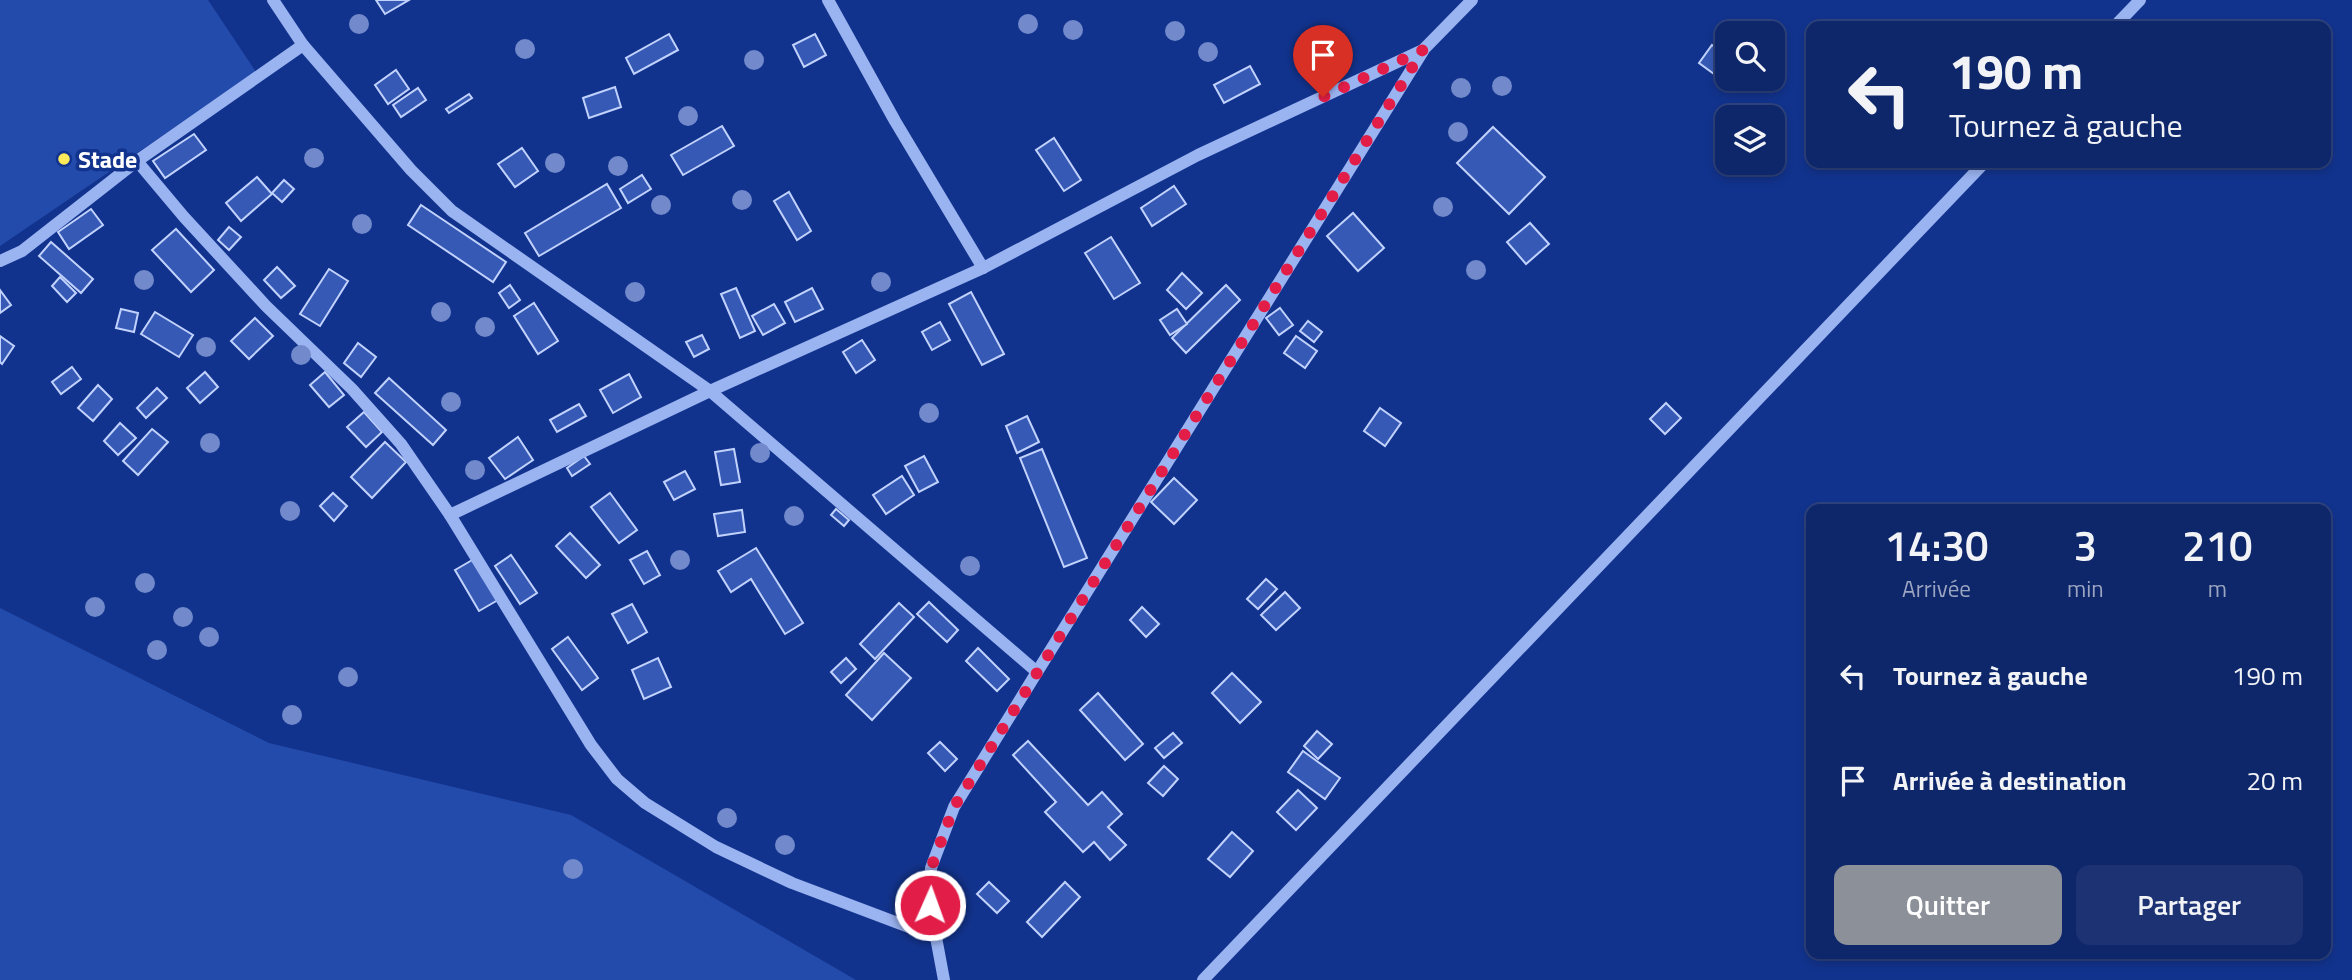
<!DOCTYPE html>
<html lang="fr">
<meta charset="utf-8">
<style>
:root{--surface:#0e266a;--page:#1c3272;--text:#f1f3f6;--muted:#9ba5c1;--line:#2e437e;--accent:#8c9099}
body{margin:0;font-family:"Titillium Web",sans-serif;background:var(--page);color:var(--text);height:100vh;display:flex;flex-direction:column;font-size:26px;white-space:nowrap}
*{box-sizing:border-box;margin:0}
p{font-size:23px;color:var(--muted)}
.icon{flex:none;width:38px;height:38px;fill:none;stroke:currentColor;stroke-width:2;stroke-linecap:round;stroke-linejoin:round}
.map{position:relative;flex:1;overflow:hidden}
.panel{position:absolute;left:1806px;top:504px;width:525px;height:455px;display:flex;flex-direction:column;background:var(--surface);border-radius:14px;box-shadow:0 4px 10px #0003,0 0 0 2px var(--line)}
.panel>*{flex:none}
.top-card{position:absolute;left:1806px;top:21px;width:525px;height:147px;border-radius:14px;box-shadow:0 4px 10px #0003,0 0 0 2px var(--line);background:#0e266a;color:var(--text);overflow:hidden}
.fabs{position:absolute;left:1715px;top:21px;display:grid;gap:14px}
.fabs a{display:grid;place-items:center;width:70px;height:70px;border-radius:14px;background:var(--surface);box-shadow:0 4px 10px #0003,0 0 0 2px var(--line);font-size:35px}
.pin{position:absolute;display:grid;place-items:center;width:60px;height:60px;color:#fff;margin:-72px -30px;border-radius:50% 50% 50% 0;rotate:-45deg;box-shadow:0 0 7px #0007}
.pin .icon{rotate:45deg}
.me{position:absolute;width:77px;margin:-38px;rotate:2deg;stroke-linejoin:round;filter:drop-shadow(0 0 5px #0008)}
.turn{display:flex;align-items:center;gap:24px;height:147px;padding:0 28px;font-size:32px}
.turn .icon{width:91px;height:91px;stroke-width:2.5}
.turn b{display:block;font-size:49px;line-height:60px}
.eta{display:flex;justify-content:space-evenly;align-items:center;height:119px;text-align:center}
.eta b{font-size:42px;font-weight:600;line-height:49px}
.button{display:flex;gap:14px;margin-top:auto;padding:14px 28px}
.button a{flex:1;height:80px;border-radius:14px;background:var(--accent);color:#fff;font-size:28px;font-weight:600;line-height:80px;text-align:center}
.button a+a{background:var(--page);color:var(--text)}
ul{padding:0;list-style:none}
li{display:flex;align-items:center;gap:21px;height:105px;padding:0 28px}
li div{flex:1}
li b{display:block;font-size:26px}
li em{font-style:normal}
.map>svg:first-child{display:block}
.green{fill:#234bac}
.building{fill:#3559b4;stroke:#c1d2fd;stroke-width:2}
.lines{fill:none;stroke-linecap:round;stroke-linejoin:round}
.minor{stroke:#9ab3f1;stroke-width:12}
.tree{fill:#728acb}
.route{stroke:#e11d48;stroke-width:12;stroke-dasharray:0 21.6}
.poi-dot{fill:#ffea5b;stroke:#12338d;stroke-width:2.5}
.labels{text-anchor:middle;dominant-baseline:central;stroke-width:7;stroke-linejoin:round;paint-order:stroke}
.poi-label{font-size:24px;font-weight:bold;fill:#fff;stroke:#12338d;text-anchor:start}
</style>
<div class="map">
<svg width="2352" height="980" viewBox="0 0 2352 980">
<rect width="100%" height="100%" fill="#12338d"/>
<g class="green">
<polygon points="0,0 208,0 256,72 0,246"/>
<polygon points="0,608 269,743 571,815 856,980 0,980"/>
</g>
<g class="building">
<polygon points="376,0 409,0 385,14"/>
<polygon points="669,34 678,50 634,74 626,58"/>
<polygon points="815,34 826,55 804,67 793,45"/>
<polygon points="1712,45 1727,56 1727,79 1725,82 1699,63"/>
<polygon points="1250,66 1260,84 1224,103 1214,85"/>
<polygon points="396,70 409,89 388,104 375,85"/>
<polygon points="615,87 621,107 589,118 583,98"/>
<polygon points="418,88 426,100 401,117 393,105"/>
<polygon points="469,94 472,98 449,113 446,109"/>
<polygon points="722,126 734,146 683,175 671,155"/>
<polygon points="1493,127 1545,177 1509,214 1457,163"/>
<polygon points="194,134 206,150 165,178 153,161"/>
<polygon points="1054,138 1081,180 1064,191 1036,150"/>
<polygon points="522,148 538,171 515,187 498,164"/>
<polygon points="642,175 651,189 628,203 620,189"/>
<polygon points="257,177 272,194 241,221 226,203"/>
<polygon points="284,180 294,189 282,202 272,193"/>
<polygon points="607,184 621,208 539,256 525,233"/>
<polygon points="1174,186 1186,204 1152,226 1141,208"/>
<polygon points="789,192 811,231 797,240 774,201"/>
<polygon points="421,205 506,262 493,282 408,225"/>
<polygon points="91,209 103,225 69,249 58,232"/>
<polygon points="1353,213 1384,248 1358,271 1327,236"/>
<polygon points="1530,223 1549,244 1526,264 1507,242"/>
<polygon points="229,227 241,237 229,250 218,240"/>
<polygon points="176,229 214,270 191,292 152,250"/>
<polygon points="1111,237 1140,283 1114,299 1085,253"/>
<polygon points="51,242 93,279 81,293 39,256"/>
<polygon points="277,267 295,286 281,298 264,280"/>
<polygon points="329,269 348,281 320,326 300,314"/>
<polygon points="1182,273 1202,293 1186,309 1167,290"/>
<polygon points="60,277 76,293 67,302 52,286"/>
<polygon points="510,285 520,300 509,308 499,293"/>
<polygon points="1226,285 1240,300 1186,353 1172,338"/>
<polygon points="736,288 755,331 740,338 721,294"/>
<polygon points="812,288 823,309 795,322 785,302"/>
<polygon points="0,290 11,305 0,313"/>
<polygon points="971,292 1004,354 982,365 949,304"/>
<polygon points="534,303 558,341 538,354 514,316"/>
<polygon points="774,304 785,323 763,335 752,316"/>
<polygon points="1280,308 1293,325 1279,335 1266,318"/>
<polygon points="121,309 138,313 134,332 116,328"/>
<polygon points="1177,309 1187,324 1170,335 1160,320"/>
<polygon points="155,312 193,335 179,357 141,334"/>
<polygon points="255,318 273,336 249,359 231,341"/>
<polygon points="1308,321 1322,332 1314,342 1300,331"/>
<polygon points="940,322 950,340 932,350 922,332"/>
<polygon points="702,335 709,349 694,357 686,342"/>
<polygon points="0,336 14,346 2,364 0,362"/>
<polygon points="1296,336 1317,351 1305,368 1284,353"/>
<polygon points="862,340 875,360 856,373 843,352"/>
<polygon points="358,343 376,357 361,377 344,363"/>
<polygon points="72,367 81,379 61,394 52,382"/>
<polygon points="205,372 218,387 200,403 187,388"/>
<polygon points="325,372 344,395 329,407 310,385"/>
<polygon points="629,374 641,397 613,413 600,390"/>
<polygon points="389,378 446,430 433,445 375,393"/>
<polygon points="98,385 112,399 93,421 78,408"/>
<polygon points="157,388 167,398 146,418 137,408"/>
<polygon points="1666,403 1681,418 1665,434 1650,419"/>
<polygon points="579,404 586,416 557,432 550,420"/>
<polygon points="1380,408 1401,423 1385,446 1364,431"/>
<polygon points="364,412 382,432 366,447 347,427"/>
<polygon points="1027,416 1039,442 1017,453 1006,426"/>
<polygon points="120,423 136,438 118,455 104,441"/>
<polygon points="152,429 168,442 138,475 123,461"/>
<polygon points="518,437 533,460 505,479 489,458"/>
<polygon points="385,442 406,462 372,498 351,477"/>
<polygon points="734,449 740,482 721,485 715,452"/>
<polygon points="1042,449 1087,558 1064,567 1020,458"/>
<polygon points="584,456 590,464 572,476 567,468"/>
<polygon points="924,456 938,482 919,492 905,466"/>
<polygon points="685,471 695,489 674,500 664,482"/>
<polygon points="902,476 914,495 886,514 873,495"/>
<polygon points="1174,478 1197,500 1174,524 1151,502"/>
<polygon points="333,493 347,506 334,521 320,506"/>
<polygon points="610,493 637,530 619,543 591,507"/>
<polygon points="836,509 849,520 844,526 831,515"/>
<polygon points="742,510 745,532 718,536 714,514"/>
<polygon points="570,533 600,565 586,578 556,546"/>
<polygon points="756,548 803,623 785,634 751,579 731,592 718,571"/>
<polygon points="647,551 660,575 644,584 630,560"/>
<polygon points="511,555 537,593 520,604 495,566"/>
<polygon points="474,559 498,600 479,611 455,570"/>
<polygon points="1266,579 1277,589 1258,609 1247,599"/>
<polygon points="1285,592 1300,608 1276,630 1261,615"/>
<polygon points="929,602 958,630 947,642 917,614"/>
<polygon points="899,603 914,617 875,659 860,644"/>
<polygon points="632,604 647,632 628,643 612,614"/>
<polygon points="1142,607 1159,624 1146,637 1130,620"/>
<polygon points="568,637 598,678 582,690 552,649"/>
<polygon points="978,648 1009,679 997,691 966,661"/>
<polygon points="884,653 911,678 872,720 846,695"/>
<polygon points="658,658 671,687 644,699 632,670"/>
<polygon points="846,658 856,669 841,683 831,672"/>
<polygon points="1232,673 1261,702 1240,723 1212,693"/>
<polygon points="1098,693 1143,744 1125,760 1080,710"/>
<polygon points="1317,731 1332,744 1318,759 1304,746"/>
<polygon points="1173,733 1182,743 1164,758 1155,748"/>
<polygon points="1028,741 1088,805 1102,792 1122,814 1108,827 1126,845 1110,860 1094,842 1083,852 1045,812 1056,802 1013,755"/>
<polygon points="940,742 957,759 945,771 928,753"/>
<polygon points="1303,751 1340,778 1325,799 1288,772"/>
<polygon points="1164,766 1178,779 1163,796 1148,783"/>
<polygon points="1298,790 1317,808 1296,830 1277,812"/>
<polygon points="1232,832 1253,851 1230,877 1208,859"/>
<polygon points="989,882 1009,901 997,913 977,894"/>
<polygon points="1065,882 1080,897 1042,937 1027,922"/>
</g>
<g class="lines">
<g class="minor">
<polyline points="273,0 303,45 411,170 452,211 710,391 1037,672 954,807 931,868 930,905 944,980"/>
<polyline points="828,0 895,121 983,268"/>
<polyline points="2115,26 2140,0"/>
<polyline points="137,161 303,45"/>
<polyline points="0,261 22,251 137,161 184,217 266,306 352,389 401,444 450,515 710,391 983,268 1198,155 1423,50 1472,0"/>
<polyline points="450,515 591,745 617,779 645,803 716,847 792,883 935,937"/>
<polyline points="1037,672 1423,51"/>
<polyline points="1203,980 1984,163"/>
</g>
</g>
<g class="tree">
<circle cx="359" cy="24" r="10"/>
<circle cx="1028" cy="24" r="10"/>
<circle cx="1073" cy="30" r="10"/>
<circle cx="1175" cy="31" r="10"/>
<circle cx="1326" cy="48" r="10"/>
<circle cx="525" cy="49" r="10"/>
<circle cx="1208" cy="52" r="10"/>
<circle cx="754" cy="60" r="10"/>
<circle cx="1502" cy="86" r="10"/>
<circle cx="1461" cy="88" r="10"/>
<circle cx="688" cy="116" r="10"/>
<circle cx="1458" cy="132" r="10"/>
<circle cx="314" cy="158" r="10"/>
<circle cx="555" cy="163" r="10"/>
<circle cx="618" cy="166" r="10"/>
<circle cx="742" cy="200" r="10"/>
<circle cx="661" cy="205" r="10"/>
<circle cx="1443" cy="207" r="10"/>
<circle cx="362" cy="224" r="10"/>
<circle cx="1476" cy="270" r="10"/>
<circle cx="144" cy="280" r="10"/>
<circle cx="881" cy="282" r="10"/>
<circle cx="635" cy="292" r="10"/>
<circle cx="441" cy="312" r="10"/>
<circle cx="485" cy="327" r="10"/>
<circle cx="206" cy="347" r="10"/>
<circle cx="301" cy="355" r="10"/>
<circle cx="451" cy="402" r="10"/>
<circle cx="929" cy="413" r="10"/>
<circle cx="210" cy="443" r="10"/>
<circle cx="760" cy="453" r="10"/>
<circle cx="475" cy="470" r="10"/>
<circle cx="290" cy="511" r="10"/>
<circle cx="794" cy="516" r="10"/>
<circle cx="680" cy="560" r="10"/>
<circle cx="970" cy="566" r="10"/>
<circle cx="145" cy="583" r="10"/>
<circle cx="95" cy="607" r="10"/>
<circle cx="183" cy="617" r="10"/>
<circle cx="209" cy="637" r="10"/>
<circle cx="157" cy="650" r="10"/>
<circle cx="348" cy="677" r="10"/>
<circle cx="292" cy="715" r="10"/>
<circle cx="727" cy="818" r="10"/>
<circle cx="785" cy="845" r="10"/>
<circle cx="573" cy="869" r="10"/>
</g>
<g class="lines">
<polyline class="route" points="930,905 931,868 954,807 1423,50 1323,97"/>
</g>
<circle class="poi-dot" cx="64" cy="159" r="7"/>
<g class="labels">
<g class="poi-label">
<text x="78" y="159">Stade</text>
</g>
</g>
</svg>
<div class="fabs">
<a><svg class="icon" aria-label="search" viewBox="0 0 24 24"><circle cx="10" cy="10" r="6"/><path d="M15 15l6 6"/></svg></a>
<a><svg class="icon" aria-label="layers" viewBox="0 0 24 24"><path d="M12 4l9 5-9 5-9-5zM3 14l9 5 9-5"/></svg></a>
</div>
<div class="pin" style="left:1323px;top:97px;background:#d93025"><svg class="icon" aria-label="arrive" viewBox="0 0 24 24"><path d="M6 21V4h12l-3 4 3 4H6"/></svg></div>
<svg class="me" style="left:930px;top:905px" viewBox="-20 -20 40 40"><circle r="17" fill="#e11d48" stroke="#fff" stroke-width="3"/><path d="M0-11L8 9 0 5-8 9z" fill="#fff"/></svg>
<div class="top-card">
<div class="turn"><svg class="icon" aria-label="left" viewBox="0 0 24 24"><path d="M17 20v-9H6M10 6l-5 5 5 5"/></svg><div><b>190 m</b>Tournez à gauche</div></div>
</div>
<section class="panel">
<div class="eta">
<div><b>14:30</b><p>Arrivée</p></div>
<div><b>3</b><p>min</p></div>
<div><b>210</b><p>m</p></div>
</div>
<ul>
<li><svg class="icon" aria-label="left" viewBox="0 0 24 24"><path d="M17 20v-9H6M10 6l-5 5 5 5"/></svg><div><b>Tournez à gauche</b></div><em>190 m</em></li>
<li><svg class="icon" aria-label="arrive" viewBox="0 0 24 24"><path d="M6 21V4h12l-3 4 3 4H6"/></svg><div><b>Arrivée à destination</b></div><em>20 m</em></li>
</ul>
<div class="button"><a>Quitter</a><a>Partager</a></div>
</section>
</div>
